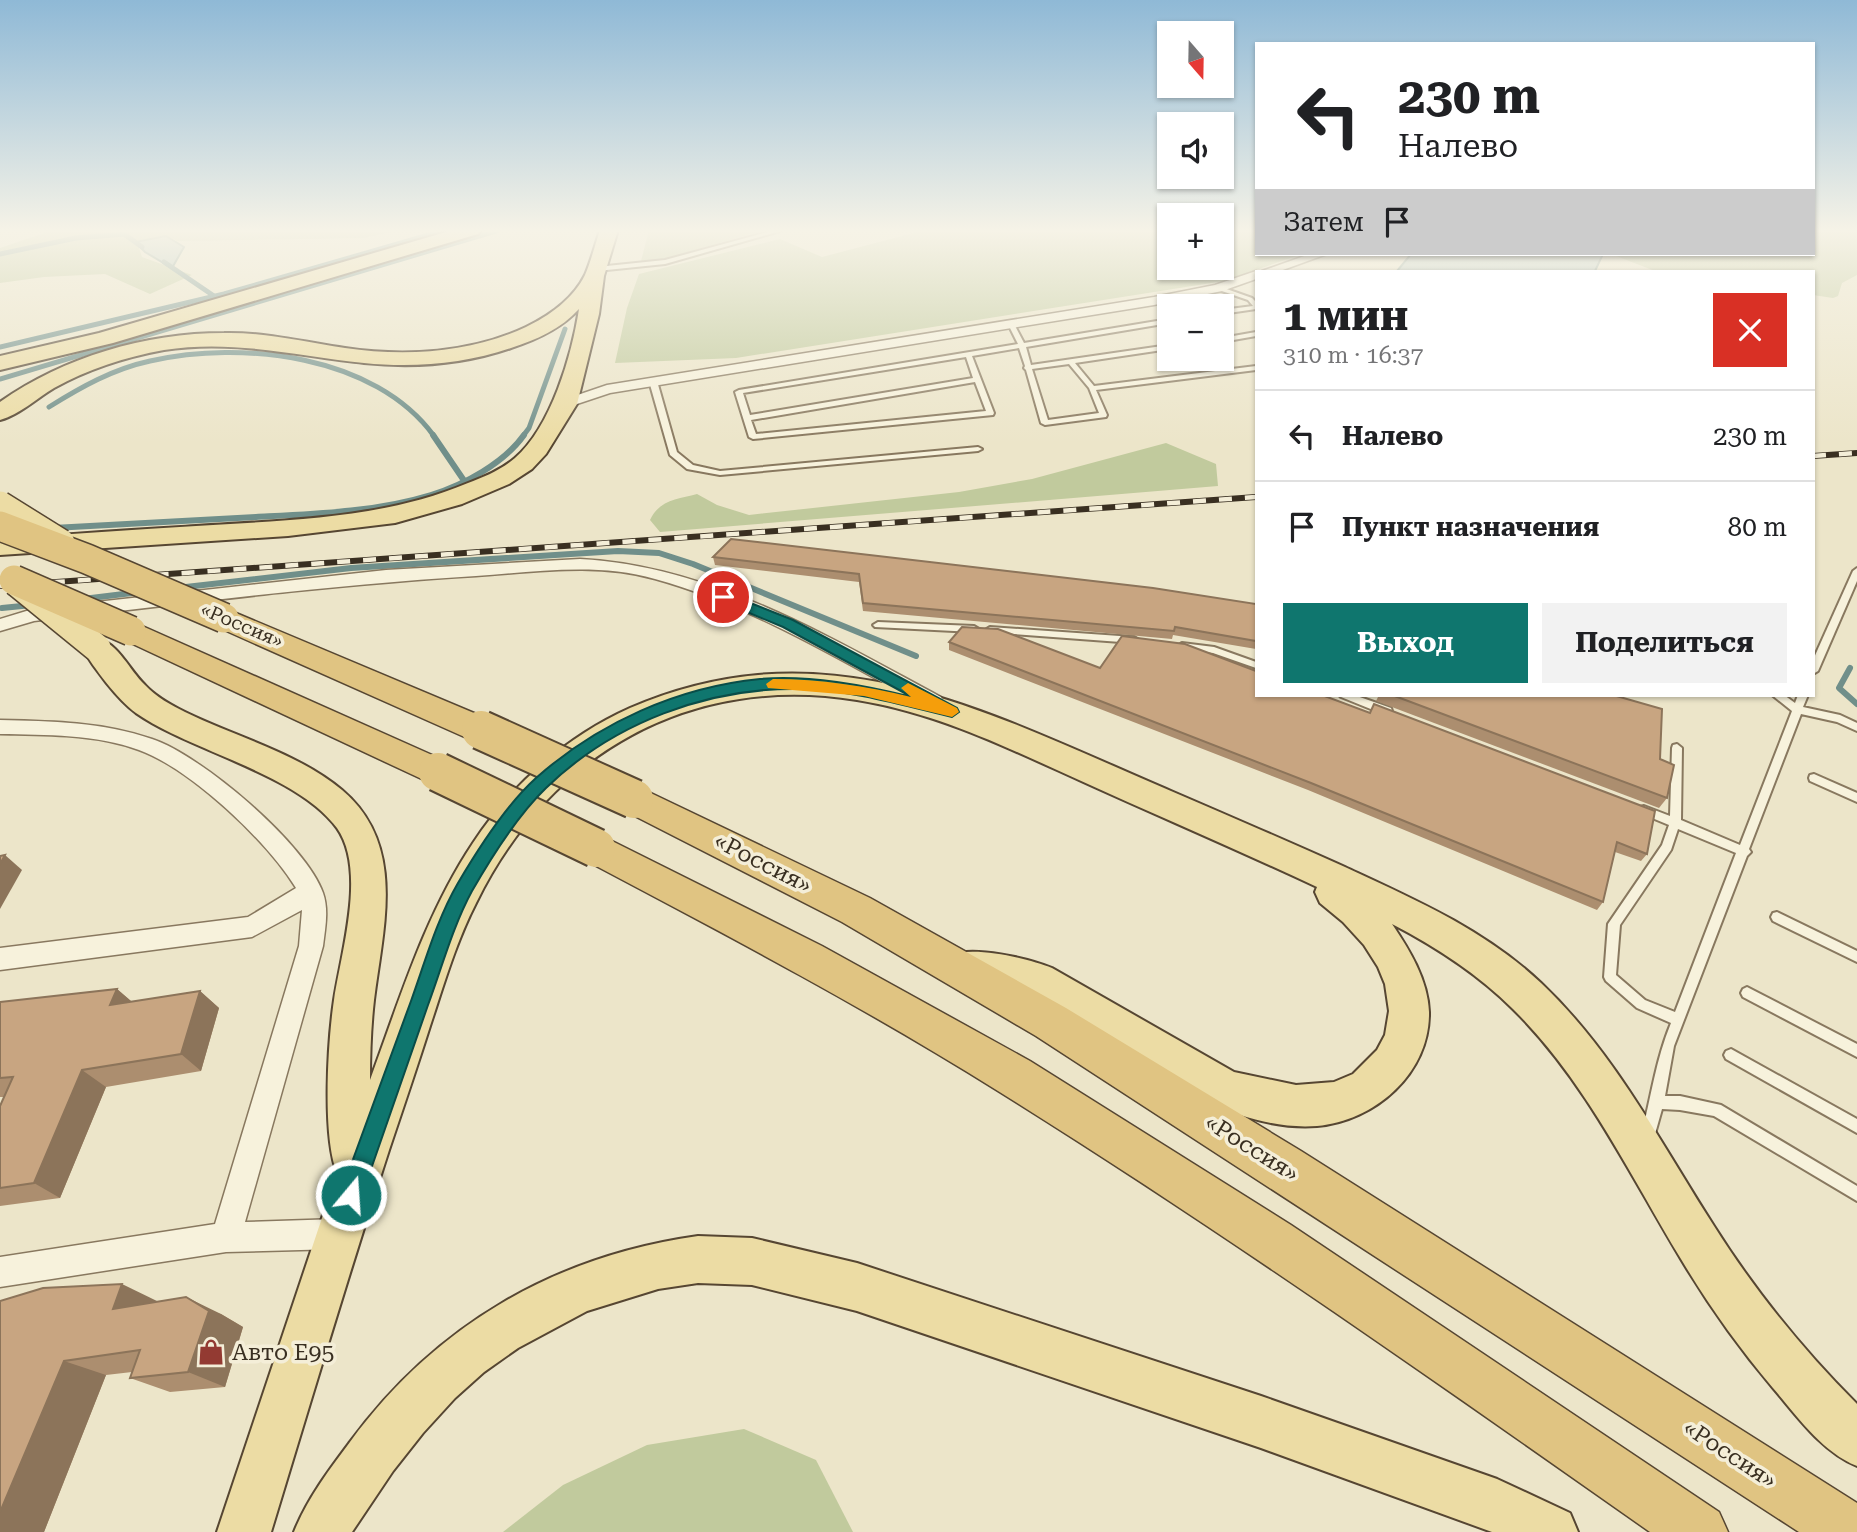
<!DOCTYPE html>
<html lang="ru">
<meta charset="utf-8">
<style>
:root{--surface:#fff;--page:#f2f2f2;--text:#202124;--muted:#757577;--line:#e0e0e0;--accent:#0f766e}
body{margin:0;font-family:"Roboto Serif",serif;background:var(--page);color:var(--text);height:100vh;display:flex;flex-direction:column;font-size:26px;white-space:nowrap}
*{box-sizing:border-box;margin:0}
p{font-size:23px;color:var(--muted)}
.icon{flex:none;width:38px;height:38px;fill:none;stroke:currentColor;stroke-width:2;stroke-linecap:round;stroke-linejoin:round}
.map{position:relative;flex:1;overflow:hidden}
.side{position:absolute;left:1255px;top:270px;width:560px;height:427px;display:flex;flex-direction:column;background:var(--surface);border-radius:0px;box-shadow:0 2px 5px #0004}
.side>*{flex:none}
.hud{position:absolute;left:1255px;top:42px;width:560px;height:214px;border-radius:0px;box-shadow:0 2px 5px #0004;background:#fff;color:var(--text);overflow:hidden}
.needle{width:46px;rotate:160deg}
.buttons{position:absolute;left:1157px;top:21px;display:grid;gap:14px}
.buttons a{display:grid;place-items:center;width:77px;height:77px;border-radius:0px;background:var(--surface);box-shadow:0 2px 5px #0004;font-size:35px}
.pin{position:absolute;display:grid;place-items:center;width:60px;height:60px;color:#fff;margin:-30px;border:4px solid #fff;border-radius:50%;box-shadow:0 2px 7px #0007}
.me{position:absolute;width:77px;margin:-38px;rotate:18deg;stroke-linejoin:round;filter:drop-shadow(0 0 5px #0008)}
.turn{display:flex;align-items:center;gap:24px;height:147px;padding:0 28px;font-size:32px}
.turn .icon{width:91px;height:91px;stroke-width:2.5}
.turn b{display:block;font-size:49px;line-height:60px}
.then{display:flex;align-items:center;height:66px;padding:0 28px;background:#0003;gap:14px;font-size:26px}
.round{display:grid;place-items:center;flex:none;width:74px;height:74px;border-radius:0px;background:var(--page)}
.head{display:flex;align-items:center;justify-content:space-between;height:119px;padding:0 28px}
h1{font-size:42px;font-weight:700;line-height:52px}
.cta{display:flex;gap:14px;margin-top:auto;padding:14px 28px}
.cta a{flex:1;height:80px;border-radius:0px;background:var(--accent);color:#fff;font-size:28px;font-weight:700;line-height:80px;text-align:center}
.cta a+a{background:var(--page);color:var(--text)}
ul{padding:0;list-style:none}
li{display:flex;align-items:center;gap:21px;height:91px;padding:0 28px;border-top:2px solid var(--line)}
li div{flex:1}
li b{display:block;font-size:26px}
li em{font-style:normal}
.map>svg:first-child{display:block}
.green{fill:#c1ca9d}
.water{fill:#aac1bc;stroke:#708f8a;stroke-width:2}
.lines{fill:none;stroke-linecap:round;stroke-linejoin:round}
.stream-far1{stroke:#708f8a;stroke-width:5}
.stream{stroke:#708f8a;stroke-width:6}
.service-casing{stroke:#88785f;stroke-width:4}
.minor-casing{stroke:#88785f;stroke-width:3}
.primary-casing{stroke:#564632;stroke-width:4}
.trunk-casing{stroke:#564632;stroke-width:3}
.service{fill:#f7f2dc;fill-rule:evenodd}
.minor{fill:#f7f2dc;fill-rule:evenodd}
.primary{fill:#ecdca4;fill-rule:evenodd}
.trunk{fill:#e0c482;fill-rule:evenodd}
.rail-casing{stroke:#392f21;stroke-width:6}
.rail{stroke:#f4eed8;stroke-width:4.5;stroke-dasharray:13;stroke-linecap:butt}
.primary-bridge-casing{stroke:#564632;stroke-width:30;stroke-linecap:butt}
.trunk-bridge-far1-casing{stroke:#564632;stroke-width:32;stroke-linecap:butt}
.trunk-bridge-casing{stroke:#564632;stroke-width:42;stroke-linecap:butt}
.primary-bridge{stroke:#ecdca4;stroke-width:27}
.trunk-bridge-far1{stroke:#e0c482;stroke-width:29}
.trunk-bridge{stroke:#e0c482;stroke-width:38}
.wall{fill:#ac8e6f}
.shaded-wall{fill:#8c745a}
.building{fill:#c8a581;stroke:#8c745a;stroke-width:2}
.route{fill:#0f766e;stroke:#0a4d48;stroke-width:2}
.slow{fill:#f59e0b}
.labels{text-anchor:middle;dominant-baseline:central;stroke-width:7;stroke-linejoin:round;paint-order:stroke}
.street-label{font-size:19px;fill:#392f21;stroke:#f4eed8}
.near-street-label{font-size:23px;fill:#392f21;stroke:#f4eed8}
.near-poi-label{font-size:23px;fill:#392f21;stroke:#f4eed8;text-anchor:start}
</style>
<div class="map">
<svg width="1857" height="1532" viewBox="0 0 1857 1532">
<rect width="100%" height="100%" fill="#ece5c9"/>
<g class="green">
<polygon points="53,230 401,230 363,238 178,241 166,236 137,242 142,257 192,275 150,294 105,274 44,277 0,283 0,248"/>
<polygon points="649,230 758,230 761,231 661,260 641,261"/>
<polygon points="925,230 1169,230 1169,268 1222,268 1222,230 1256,230 1256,254 1302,254 1224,281 736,358 615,363 627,308 639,274 780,239 822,257"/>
<polygon points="1813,230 1857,230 1857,275 1842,283 1838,296 1833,298 1813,295 1813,271 1655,271 1611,254 1813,254"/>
<path d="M1166,443L1216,464L1218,486L660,532L650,520C659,500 678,499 697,494L717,505L749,515L959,492L1032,479Z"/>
<polygon points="744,1429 816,1460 853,1532 503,1532 563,1485 647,1445"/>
</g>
<g class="water">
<polygon points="166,236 184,247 172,268 145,252 135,242"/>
<polygon points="1411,254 1603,254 1595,271 1397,271"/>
</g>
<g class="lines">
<g class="stream-far1">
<polyline points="0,254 76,238 124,234 142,247"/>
<polyline points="164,262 214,296"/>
<polyline points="0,347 224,294 446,230"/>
<polyline points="0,379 499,230"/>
<path d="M49,407C81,387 113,369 150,361C242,340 375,355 434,436"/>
<polyline points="523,436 529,428 565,329"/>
</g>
<g class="stream">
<polyline points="433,435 465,482"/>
<path d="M53,528C121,524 188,521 256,517C314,514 376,512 431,495C464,485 504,463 524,435"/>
<polyline points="177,588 351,568 618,551 659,553 693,564 916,656"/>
<polyline points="83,599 140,592"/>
<polyline points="2,608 32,605"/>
<polyline points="1850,668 1839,688 1857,704"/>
</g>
<g class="service-casing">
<g id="service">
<polygon points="775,230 784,230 665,264 597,271 594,269 597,267 665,260"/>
<polygon points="1218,286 1252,298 1256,302 1256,309 1222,314 1222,310 1253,306 1248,300 1216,289 1215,288"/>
<path d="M1169,319V323L1026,347L1031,365L1169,345V349L1075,363L1094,386L1256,366V370L1096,390L1107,415L1106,417L1045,425L1041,423L1026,370L1024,368L1025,366L1019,348L972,356L994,413L993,415L753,439L749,437L735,392L739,390L1018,344L1008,324L1011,322L1014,324L1024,343ZM966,357L973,378L750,415L743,393ZM1069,364L1089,388L1099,413L1048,420L1032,369ZM975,382L986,411L756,434L751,420Z"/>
<polygon points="1256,332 1256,336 1222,342 1222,338"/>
<polygon points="650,379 657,381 677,452 693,465 720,471 978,447 982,449 978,451 720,475 687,469 670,455 649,381"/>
<polygon points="1857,568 1857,581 1818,671 1813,674 1813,660 1853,571"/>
<polygon points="878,622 974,626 979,629 974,632 875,627 873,625"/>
<polygon points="990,627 1134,637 1139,640 1134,643 987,632 985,630"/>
<polygon points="1182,643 1214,647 1256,662 1256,668 1213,653 1179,648 1177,646"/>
<polygon points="1339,695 1354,695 1391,708 1392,711 1387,715 1383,714 1341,697"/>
<path d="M1772,695H1784L1795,703L1798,695H1808L1803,707L1840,715L1857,723V731L1837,722L1801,714L1749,849L1751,852L1747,856L1674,1046L1665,1096H1680L1721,1105L1857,1186V1201L1714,1116L1680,1110L1662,1109L1653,1141L1648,1143L1643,1141L1641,1136C1651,1098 1656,1059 1671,1023L1637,1008L1606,981L1604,977L1608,924L1662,845L1669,825L1640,813L1639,810L1640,807L1644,806L1670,816L1672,748L1673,745L1677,744L1682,748L1681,820L1740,845L1792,711ZM1678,829L1736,853L1675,1012L1645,1000L1616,975L1620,925L1671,850Z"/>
<polygon points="1814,774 1857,793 1857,802 1810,781 1809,778 1810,775"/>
<polygon points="1777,912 1857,951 1857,962 1773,921 1771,917 1773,913"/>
<polygon points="1747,987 1857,1044 1857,1057 1743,997 1741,993 1743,989"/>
<polygon points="1731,1049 1857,1119 1857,1133 1726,1059 1724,1055 1726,1051"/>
</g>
</g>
<g class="minor-casing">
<g id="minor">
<polygon points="1310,254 1327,254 1280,271 1262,271"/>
<polygon points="1256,271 1256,279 1222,291 1154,305 610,393 565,408 558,404 560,401 607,385 1154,297 1215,285"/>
<path d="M580,559C712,566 827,636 941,697L944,702L941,707H927C839,659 752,606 655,579C597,562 535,572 476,576C328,585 181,604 34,621L0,631V619L33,609L386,570Z"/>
<path d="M0,720C51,721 103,722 152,739C201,755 306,844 323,893C329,910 325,929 323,946L245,1222L338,1219L348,1224L353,1234L348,1244L338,1249L226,1252L0,1287V1257L215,1224L299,946L302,910L252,937L0,970V948L248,917L296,888C267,841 191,769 139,750C96,734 46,735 0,734Z"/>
</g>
</g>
<g class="primary-casing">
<g id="primary">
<polygon points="453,230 481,230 478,234 113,343 0,370 0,356 99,333"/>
<path d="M600,230H618L604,276L599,314L577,404L546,454L532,469L509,484L462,504L395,523L288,536L0,555V539C65,534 131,530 196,526C287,520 383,519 468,483C484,477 501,470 515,458C551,427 572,355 579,309C561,329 536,340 511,348C465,364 413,368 364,363C296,356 233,339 164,350C126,357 88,369 54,388C37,398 19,415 0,420V402C64,357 145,333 224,333C265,332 305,342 345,348C405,357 471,353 526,327C549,316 573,299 585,275C591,261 595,245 600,230Z"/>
<path d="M97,638C119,644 129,670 145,685C156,697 171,705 185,712C236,737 298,753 342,790C407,845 383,927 374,1000C371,1026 370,1053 370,1080C400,999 425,915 473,843C510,786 567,736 630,708C828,622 990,714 1171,791C1229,816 1287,841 1345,867C1414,899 1485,930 1541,983C1614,1052 1660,1142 1714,1226C1755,1291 1803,1350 1857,1404V1466C1822,1452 1797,1416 1773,1388C1739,1348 1708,1304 1681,1259C1629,1173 1585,1080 1513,1009C1478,974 1436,947 1392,924C1409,949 1428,980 1429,1012C1430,1073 1375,1121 1317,1126C1279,1129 1242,1117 1208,1103L1030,996L950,979L945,967L950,955C975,946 1027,958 1052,968L1234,1072L1296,1085L1334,1082L1353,1074L1377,1050L1385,1035L1389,1011L1385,984L1378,967L1364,945L1343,922L1320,903L1315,892L1317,887C1238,850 1158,816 1079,780C1006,747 937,713 857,700C691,673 549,753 476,903C456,942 444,984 430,1026C417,1067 403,1108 389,1150C348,1276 310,1404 271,1532H217L337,1173C322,1135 328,1041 334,1000C341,953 367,870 337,828C296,773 192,752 136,713C117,699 94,668 82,648L86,641Z"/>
<path d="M698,1236L752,1238L857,1263L1261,1396L1497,1479L1570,1513L1578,1532H1492L1261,1448L857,1311L752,1285L698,1283L658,1289L587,1311L518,1348L484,1372L455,1398L423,1433L393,1471L352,1532H294C307,1499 329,1470 350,1442C436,1325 555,1256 698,1236Z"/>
</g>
</g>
<g class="trunk-casing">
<g id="trunk">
<polygon points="224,608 493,721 498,730 493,739 481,742 469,739 213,625 209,618 213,611"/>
<polygon points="131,621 450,763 456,772 450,781 438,785 426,781 120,638 115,631 120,624"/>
<polygon points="634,785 870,898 1066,1008 1301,1151 1857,1503 1857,1532 1799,1532 1036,1036 842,922 621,809 616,799 621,789"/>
<path d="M596,833L822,946L1030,1061L1291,1225L1719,1512L1728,1532H1650C1435,1381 1221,1230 998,1091C864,1007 723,933 583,859L577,848L583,837Z"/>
</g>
</g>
<use href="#service" class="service"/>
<use href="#minor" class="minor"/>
<use href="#primary" class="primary"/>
<use href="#trunk" class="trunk"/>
<g class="rail-casing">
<g id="rail">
<polyline points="1813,456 1857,453"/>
<polyline points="0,586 1256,497"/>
</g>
</g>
<use href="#rail" class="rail"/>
<g class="primary-bridge-casing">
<g id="primary-bridge">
<polyline points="0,505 61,543"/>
<polyline points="16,582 97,648"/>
</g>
</g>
<g class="trunk-bridge-far1-casing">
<g id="trunk-bridge-far1">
<polyline points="0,526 87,559 224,618"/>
<polyline points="14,580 131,631"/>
</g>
</g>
<g class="trunk-bridge-casing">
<g id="trunk-bridge">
<polyline points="481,730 634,799"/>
<polyline points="438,772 596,848"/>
</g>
</g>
<use href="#primary-bridge" class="primary-bridge"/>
<use href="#trunk-bridge-far1" class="trunk-bridge-far1"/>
<use href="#trunk-bridge" class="trunk-bridge"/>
</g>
<g class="wall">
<polygon points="713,557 1256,604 1256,649 1173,635 1172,639 863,611 859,582 715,565"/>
<polygon points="1122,636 1647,854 1641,861 1615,852 1603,902 1597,910 1308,790 949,650 949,642 1100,668"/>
<polygon points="1379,695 1613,695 1660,759 1667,798 1659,808 1376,701"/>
<polygon points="117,989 132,1002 200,991 219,1008 201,1071 106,1087 60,1198 0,1206 0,1106 4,1097 0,1097 0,1002"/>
<polygon points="0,1301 158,1301 221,1314 243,1327 225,1387 170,1392 130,1378 132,1372 106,1375 44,1532 0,1532"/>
</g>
<g class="shaded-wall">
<polygon points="5,855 22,870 0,909 0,864"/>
<polygon points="117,989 138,1007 110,1005"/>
<polygon points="200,991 219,1008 201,1071 181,1054"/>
<polygon points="82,1070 106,1087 60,1198 34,1183"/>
<polygon points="122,1284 159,1302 113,1309"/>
<polygon points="186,1297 221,1314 243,1327 225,1387 188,1372"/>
<polygon points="64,1361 106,1375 44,1532 0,1532 0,1512"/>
</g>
<g class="building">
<polygon points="731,539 1153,588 1256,604 1256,641 1175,627 1174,631 863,603 859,574 713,557"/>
<polygon points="962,627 998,629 1100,668 1122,636 1185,644 1256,671 1256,695 1322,695 1370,713 1374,704 1655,811 1647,854 1617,842 1603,902 1311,783 949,642"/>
<polygon points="1392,695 1613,695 1662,709 1660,759 1674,765 1667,798"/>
<polygon points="5,855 0,864 0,856"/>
<polygon points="117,989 110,1005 200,991 181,1054 82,1070 34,1183 0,1188 0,1106 13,1077 0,1078 0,1002"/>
<polygon points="122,1284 113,1309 186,1297 209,1311 188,1372 130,1378 140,1350 64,1361 0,1512 0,1301 43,1288"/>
</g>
<linearGradient id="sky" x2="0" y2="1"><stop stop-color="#8fb9d6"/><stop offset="0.52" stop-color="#f6f3e7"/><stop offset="1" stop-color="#f6f3e7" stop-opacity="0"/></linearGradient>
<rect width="1857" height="444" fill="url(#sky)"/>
<path class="route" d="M723,592L793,620L957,708L959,712L952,717C902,705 852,690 801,689C708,687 613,723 546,788C517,816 492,856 472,891C453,926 442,967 428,1005C406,1068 384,1131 362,1195L359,1202L351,1205L343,1202L340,1195C364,1130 387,1065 411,1001C425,962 437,919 458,883C478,849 507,804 536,778C598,723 678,687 760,679C811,675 863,685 912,697L783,627L718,600L716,597Z"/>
<path class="slow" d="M773,679C821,679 866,686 911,697L901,688L908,683L957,708L959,712L952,717L864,696L768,688L766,684Z"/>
<defs>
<g id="shop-bare" transform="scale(2.1)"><path d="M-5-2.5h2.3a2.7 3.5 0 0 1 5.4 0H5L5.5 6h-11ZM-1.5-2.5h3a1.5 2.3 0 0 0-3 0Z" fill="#933a32" stroke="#f4eed8" stroke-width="2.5" paint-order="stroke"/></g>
</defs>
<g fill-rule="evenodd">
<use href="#shop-bare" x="211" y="1352"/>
</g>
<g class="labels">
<g class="street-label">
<text transform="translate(242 625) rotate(23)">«Россия»</text>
</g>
<g class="near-street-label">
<text transform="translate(763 863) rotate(27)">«Россия»</text>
<text transform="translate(1252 1148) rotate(32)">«Россия»</text>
<text transform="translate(1730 1454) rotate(33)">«Россия»</text>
</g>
<g class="near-poi-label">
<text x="232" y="1352">Авто E95</text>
</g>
</g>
</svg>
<div class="buttons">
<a><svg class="needle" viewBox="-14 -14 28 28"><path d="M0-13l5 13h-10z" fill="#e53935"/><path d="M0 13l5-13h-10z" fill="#757577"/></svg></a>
<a><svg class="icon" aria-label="sound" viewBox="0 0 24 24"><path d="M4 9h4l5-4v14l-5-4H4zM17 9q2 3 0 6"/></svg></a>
<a>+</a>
<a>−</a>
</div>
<div class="pin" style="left:723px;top:597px;background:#d93025"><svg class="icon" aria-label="arrive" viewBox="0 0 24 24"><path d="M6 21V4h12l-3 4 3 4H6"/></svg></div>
<svg class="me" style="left:351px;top:1195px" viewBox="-20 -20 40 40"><circle r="17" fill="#0f766e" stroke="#fff" stroke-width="3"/><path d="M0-11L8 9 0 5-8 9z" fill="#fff"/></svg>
<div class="hud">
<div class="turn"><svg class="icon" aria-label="left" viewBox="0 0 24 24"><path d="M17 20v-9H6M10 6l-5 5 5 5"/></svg><div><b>230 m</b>Налево</div></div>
<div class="then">Затем<svg class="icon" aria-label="arrive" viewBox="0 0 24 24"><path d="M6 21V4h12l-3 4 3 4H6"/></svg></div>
</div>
<section class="side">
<div class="head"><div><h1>1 мин</h1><p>310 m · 16:37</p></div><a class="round" style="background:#d93025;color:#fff"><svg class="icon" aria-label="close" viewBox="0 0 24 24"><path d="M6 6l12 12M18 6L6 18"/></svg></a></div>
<ul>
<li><svg class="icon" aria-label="left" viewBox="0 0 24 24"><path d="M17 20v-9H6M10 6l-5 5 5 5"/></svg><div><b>Налево</b></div><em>230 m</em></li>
<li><svg class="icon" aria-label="arrive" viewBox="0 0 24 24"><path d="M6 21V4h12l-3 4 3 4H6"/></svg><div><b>Пункт назначения</b></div><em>80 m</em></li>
</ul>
<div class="cta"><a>Выход</a><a>Поделиться</a></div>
</section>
</div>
